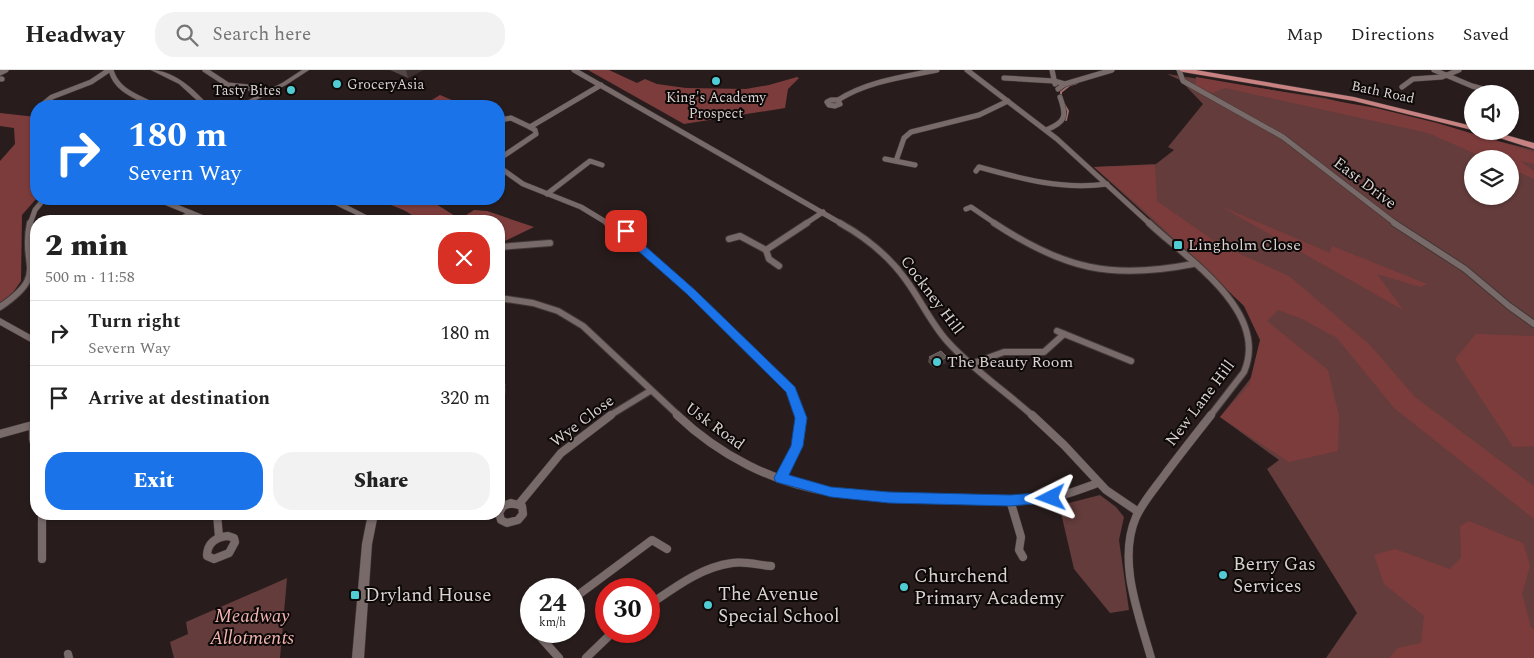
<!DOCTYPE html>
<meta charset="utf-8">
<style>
:root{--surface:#fff;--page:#f2f2f2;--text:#222;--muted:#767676;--line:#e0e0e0;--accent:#1a73e8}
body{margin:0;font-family:Spectral,serif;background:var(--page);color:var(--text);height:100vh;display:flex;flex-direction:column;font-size:19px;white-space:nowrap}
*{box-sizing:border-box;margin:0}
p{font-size:16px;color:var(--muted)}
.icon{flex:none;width:28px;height:28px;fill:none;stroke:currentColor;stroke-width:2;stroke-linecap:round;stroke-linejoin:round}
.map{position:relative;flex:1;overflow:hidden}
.sheet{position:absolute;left:30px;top:145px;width:475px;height:305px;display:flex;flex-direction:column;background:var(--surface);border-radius:20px;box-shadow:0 1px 4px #0004}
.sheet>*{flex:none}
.hud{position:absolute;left:30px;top:30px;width:475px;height:105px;border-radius:20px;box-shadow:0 1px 4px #0004;background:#1a73e8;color:#fff;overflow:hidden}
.tools{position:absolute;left:1464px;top:15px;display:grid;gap:10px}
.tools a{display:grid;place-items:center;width:55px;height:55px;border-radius:50%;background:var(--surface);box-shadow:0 1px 4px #0004;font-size:25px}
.speed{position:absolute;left:520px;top:508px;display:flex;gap:10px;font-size:25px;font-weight:700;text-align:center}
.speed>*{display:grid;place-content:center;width:65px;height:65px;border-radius:50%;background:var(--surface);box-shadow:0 1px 4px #0004;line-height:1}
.speed small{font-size:12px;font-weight:400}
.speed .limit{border:8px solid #d22;background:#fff;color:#111}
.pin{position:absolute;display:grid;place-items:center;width:42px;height:42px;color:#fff;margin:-21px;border-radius:10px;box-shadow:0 2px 8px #0006}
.me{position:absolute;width:55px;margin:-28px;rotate:267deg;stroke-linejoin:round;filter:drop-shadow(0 0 4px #0008)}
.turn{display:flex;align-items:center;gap:18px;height:105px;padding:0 15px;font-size:22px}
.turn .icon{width:65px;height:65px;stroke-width:2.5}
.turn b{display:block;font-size:35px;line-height:42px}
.round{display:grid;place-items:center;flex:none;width:52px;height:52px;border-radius:20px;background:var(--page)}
.summary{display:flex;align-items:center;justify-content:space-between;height:85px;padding:0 15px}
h1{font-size:30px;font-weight:800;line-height:38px}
.action{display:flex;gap:10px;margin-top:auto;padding:10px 15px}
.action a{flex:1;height:58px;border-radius:20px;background:var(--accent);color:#fff;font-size:20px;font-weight:800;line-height:58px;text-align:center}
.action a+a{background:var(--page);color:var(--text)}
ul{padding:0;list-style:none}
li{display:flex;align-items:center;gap:15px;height:65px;padding:0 15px;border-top:1px solid var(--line)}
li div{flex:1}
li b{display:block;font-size:19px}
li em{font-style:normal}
header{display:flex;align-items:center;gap:30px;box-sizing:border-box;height:70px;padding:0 25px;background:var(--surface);border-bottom:1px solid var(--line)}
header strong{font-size:24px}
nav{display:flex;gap:28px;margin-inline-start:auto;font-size:18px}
.search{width:350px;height:45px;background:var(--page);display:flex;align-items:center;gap:12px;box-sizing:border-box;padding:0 18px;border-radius:20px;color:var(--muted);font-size:19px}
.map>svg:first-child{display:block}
.green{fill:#633c3b;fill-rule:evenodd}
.forest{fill:#7d3c3c}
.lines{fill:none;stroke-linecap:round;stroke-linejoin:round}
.stream{stroke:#a16f6f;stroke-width:2}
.minor-far2-casing{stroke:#413837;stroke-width:6}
.minor-far1-casing{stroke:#413837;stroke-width:8}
.minor-casing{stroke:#413837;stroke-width:9}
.tertiary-casing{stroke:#413837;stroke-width:1}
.primary-casing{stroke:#413837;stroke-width:1}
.minor-far2{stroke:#796a6a;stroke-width:5}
.minor-far1{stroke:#796a6a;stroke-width:6}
.minor{stroke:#796a6a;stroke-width:8}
.tertiary{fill:#796a6a;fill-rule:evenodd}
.primary{fill:#c88281;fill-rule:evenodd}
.wall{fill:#524646}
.shaded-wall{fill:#3b2f2f}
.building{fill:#615554;stroke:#746868}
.route{fill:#1a73e8;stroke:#114b97}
.poi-dot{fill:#51ccd5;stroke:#0d0908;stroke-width:2}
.labels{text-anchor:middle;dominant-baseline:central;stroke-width:4;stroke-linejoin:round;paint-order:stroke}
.far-poi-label{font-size:14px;fill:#dad2d1;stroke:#0d0908;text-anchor:start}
.far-street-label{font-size:14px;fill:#dad2d1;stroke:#0d0908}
.street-label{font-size:16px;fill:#dad2d1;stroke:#0d0908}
.poi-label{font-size:16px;fill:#dad2d1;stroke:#0d0908;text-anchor:start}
.near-poi-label{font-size:19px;fill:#dad2d1;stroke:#0d0908;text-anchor:start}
.near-park-label{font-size:19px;font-style:italic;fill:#f4b6b3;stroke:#0d0908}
</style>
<header>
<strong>Headway</strong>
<div class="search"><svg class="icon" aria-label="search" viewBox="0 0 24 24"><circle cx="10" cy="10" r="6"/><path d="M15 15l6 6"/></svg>Search here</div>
<nav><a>Map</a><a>Directions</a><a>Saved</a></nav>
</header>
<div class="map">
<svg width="1534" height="588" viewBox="0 0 1534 588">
<rect width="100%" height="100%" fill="#281d1c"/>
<g class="green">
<path d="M1167,4L1325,28L1534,80V588H1326L1357,543L1267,399L1279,390L1220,347L1254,304L1262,270L1247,237L1094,97L1156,94L1174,80L1168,77L1203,34L1180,10ZM1472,89H1510V126H1472Z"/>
<polygon points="1100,425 1116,437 1124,447 1119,470 1129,540 1110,543 1074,499 1061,443 1057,436"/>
<polygon points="287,508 280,588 174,588 170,572 188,564 186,552"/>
</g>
<g class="forest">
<polygon points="588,0 609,0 637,13 645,9 657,14 686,18 746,19 769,15 797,7 799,8 788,19 785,38 684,54"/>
<polygon points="1196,7 1376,38 1437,53 1534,82 1534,94 1520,91 1534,101 1534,109 1510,98 1510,89 1487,89 1428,63 1225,18 1212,23 1195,15"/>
<polygon points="440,25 466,36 422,36"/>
<polygon points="0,43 36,47 36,129 22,145 21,211 9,228 0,235 0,91 15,74 14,58 0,56"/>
<polygon points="1155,95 1157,131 1220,175 1289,206 1369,274 1415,327 1534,416 1534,449 1394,338 1337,268 1302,249 1278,240 1267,251 1328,300 1339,346 1338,381 1289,392 1220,347 1249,315 1260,270 1244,236 1146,142 1094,97"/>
<path d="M373,129H428L460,149L474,140L487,141L534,157L505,171H499V151H418C409,139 387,134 373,129Z"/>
<polygon points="1220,136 1330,183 1332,176 1427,214 1420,217 1377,204 1403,240"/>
<polygon points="1476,264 1534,266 1534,376 1513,377 1455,289"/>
<polygon points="1469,451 1523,473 1530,496 1522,524 1531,558 1534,559 1534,588 1389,588 1398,578 1421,573 1424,546 1384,514 1374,485 1395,479 1450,499 1461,488 1460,456"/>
</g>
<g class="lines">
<g class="stream">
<polyline points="1061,27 1061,22 1070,15 1077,13"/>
<polyline points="1064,34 1068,41 1066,50"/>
</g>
<g class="minor-far2-casing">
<g id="minor-far2">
<path d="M111,0C116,19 133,25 149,33"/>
<polyline points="205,0 228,15 248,17 255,22"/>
<polyline points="574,0 842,154"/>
<polyline points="967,0 1057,69 1150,154"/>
<polyline points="1052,0 1055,14"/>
<polyline points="1179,0 1183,11 1283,67 1396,154"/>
<polyline points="1434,0 1472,16 1501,24"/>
<polyline points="0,3 6,0"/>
<polyline points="1004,8 1054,11 1065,14"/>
<polyline points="0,9 2,9"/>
<polyline points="1402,17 1413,9 1442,7 1459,0"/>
<polyline points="1058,19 1065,14 1112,0"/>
<polygon points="831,30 838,30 840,34 835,36 829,35 827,32"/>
<path d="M838,30C867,11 904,7 937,0"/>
<polyline points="42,35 52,27 91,12 109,0"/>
<polyline points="499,50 511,48 530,57"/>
<path d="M1046,60C1066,52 1067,46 1060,27"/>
<polyline points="499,89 536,64 535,60 530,57 601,15"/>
<polyline points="885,89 915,95"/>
<polyline points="896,91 904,68 911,62 979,45 1008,31"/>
<polyline points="499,97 523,114 581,137 609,154"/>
<path d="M976,101L979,97C1022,109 1062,120 1107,114"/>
<polyline points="547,124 590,91 602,95"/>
<polyline points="157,129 211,151"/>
<polyline points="966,139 971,137 996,154"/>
<polyline points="177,151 191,143"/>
<polyline points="30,154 35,140 44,129"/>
<polyline points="805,154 823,142"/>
</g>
</g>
<g class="minor-far1-casing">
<g id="minor-far1">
<polyline points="607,153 622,162"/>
<path d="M840,153C865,167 889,186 906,210C920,229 931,253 947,271C972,299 1005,321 1033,346"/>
<path d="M994,153C1064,199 1111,210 1193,194"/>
<path d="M1149,153C1187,189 1270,241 1244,302L1210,346"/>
<polyline points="1394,153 1465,199 1509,236 1534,254"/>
<polygon points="629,161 634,164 632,168 624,170 619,167 622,162"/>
<polyline points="630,169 691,222 791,320 800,346"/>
<polyline points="729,169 740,166 766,180"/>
<polyline points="499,177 550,173"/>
<polyline points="779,196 769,189 766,180 807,153"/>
<polyline points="499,228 533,233 558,241 583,256 679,346"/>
<path d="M0,237C50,203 20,197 30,153"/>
<polyline points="1057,261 1131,291"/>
<polyline points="971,294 1004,282 1044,282 1064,264"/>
<polyline points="609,346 650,321"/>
</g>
</g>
<g class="minor-casing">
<g id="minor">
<path d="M677,345C719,385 773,413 831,422C867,427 905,427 941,428C976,429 1017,434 1051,428C1067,425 1083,418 1098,413"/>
<polyline points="1032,345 1064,375 1106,420 1137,441"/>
<polyline points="33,355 33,369 36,381"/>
<polyline points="0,364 36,354"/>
<polyline points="781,408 797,376 801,349 800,345"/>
<polyline points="1010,430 1021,467 1019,480 1023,487"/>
<polygon points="511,433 522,436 523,444 518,450 507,453 501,450 499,443 503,436"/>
<polyline points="519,434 561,383 611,345"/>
<polyline points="42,444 42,489"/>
<polyline points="217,444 219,467"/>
<path d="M228,466L234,468L235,472L229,483L214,489L207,486C207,473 216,467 228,466Z"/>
<polyline points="574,528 652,470 667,479"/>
<path d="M649,535C674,518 701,497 732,493C745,491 758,495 771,496"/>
<polyline points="535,561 559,588"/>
<polyline points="68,584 69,588"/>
<polyline points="586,588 614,561"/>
<path d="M1151,588C1139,545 1117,491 1136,447C1144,430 1156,417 1166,403C1181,383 1196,364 1211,345"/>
</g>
</g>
<g class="tertiary-casing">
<g id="tertiary">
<path d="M151,0C174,0 195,20 209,36H203L179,14Z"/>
<polygon points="302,0 309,0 286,15 244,36 237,36 282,13"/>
<polygon points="327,129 335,129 378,151 369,151 327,131"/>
<polygon points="0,248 36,268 36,275 0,255"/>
<polygon points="368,444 378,444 372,474 364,588 352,588 362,474"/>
</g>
</g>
<g class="primary-casing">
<g id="primary">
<polygon points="1179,0 1196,0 1354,27 1472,56 1472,60 1354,31 1183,2"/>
<polygon points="1478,61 1492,61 1534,73 1534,79"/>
</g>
</g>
<use href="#minor-far2" class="minor-far2"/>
<use href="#minor-far1" class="minor-far1"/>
<use href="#minor" class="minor"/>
<use href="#tertiary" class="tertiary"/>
<use href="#primary" class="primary"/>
</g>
<g class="wall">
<polygon points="390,0 423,0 408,8"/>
<polygon points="929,287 946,293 934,298 928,292"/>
<polygon points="499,314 506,319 502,342 499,343"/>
</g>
<g class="shaded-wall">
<polygon points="406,0 423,0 408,8"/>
<polygon points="947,287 946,293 934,298 936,293"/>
<polygon points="505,314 506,319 502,342 500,337"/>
</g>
<g class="building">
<polygon points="941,281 947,287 936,293 929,287"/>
<polygon points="499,314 505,314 500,337 499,337"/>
</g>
<polygon class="route" points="626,158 638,164 636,168 695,220 795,317 807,348 803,376 789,405 831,417 889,422 1010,425 1051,422 1056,424 1058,428 1056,432 1010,436 889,433 831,427 776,412 774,408 791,376 795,348 786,322 687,224 627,171 626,169 628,165 622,161"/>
<g class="poi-dot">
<circle cx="716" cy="11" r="5"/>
<circle cx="337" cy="14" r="5"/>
<circle cx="291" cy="20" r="5"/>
<rect x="1173" y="170" width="10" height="10" rx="2.5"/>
<circle cx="937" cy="292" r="5"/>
<circle cx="1223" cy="505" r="5"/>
<circle cx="904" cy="517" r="5"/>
<rect x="350" y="520" width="10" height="10" rx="2.5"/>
<circle cx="708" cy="535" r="5"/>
</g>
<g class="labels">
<g class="far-poi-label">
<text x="347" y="14">GroceryAsia</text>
<text x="281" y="20" text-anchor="end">Tasty Bites</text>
<text x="716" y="27" text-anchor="middle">King's Academy<tspan x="716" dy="16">Prospect</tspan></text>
</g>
<g class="far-street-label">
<text transform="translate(1383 22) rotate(12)">Bath Road</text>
</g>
<g class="street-label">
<text transform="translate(1365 113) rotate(37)">East Drive</text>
<text transform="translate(932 225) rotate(53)">Cockney Hill</text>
<text transform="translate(1200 333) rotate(-53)">New Lane Hill</text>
<text transform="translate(582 351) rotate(-37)">Wye Close</text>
<text transform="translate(715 356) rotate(36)">Usk Road</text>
</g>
<g class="poi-label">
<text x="1188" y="175">Lingholm Close</text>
<text x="947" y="292">The Beauty Room</text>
</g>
<g class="near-poi-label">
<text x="1233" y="494">Berry Gas<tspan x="1233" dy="22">Services</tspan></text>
<text x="914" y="506">Churchend<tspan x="914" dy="22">Primary Academy</tspan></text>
<text x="718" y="524">The Avenue<tspan x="718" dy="22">Special School</tspan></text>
<text x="365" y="525">Dryland House</text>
</g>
<g class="near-park-label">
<text x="252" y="546">Meadway<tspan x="252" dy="22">Allotments</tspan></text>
</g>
</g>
</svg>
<div class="tools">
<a><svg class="icon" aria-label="sound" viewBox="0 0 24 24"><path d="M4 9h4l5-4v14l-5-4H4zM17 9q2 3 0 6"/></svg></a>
<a><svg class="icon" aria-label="layers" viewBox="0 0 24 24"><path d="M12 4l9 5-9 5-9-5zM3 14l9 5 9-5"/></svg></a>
</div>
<div class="speed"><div>24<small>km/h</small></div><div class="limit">30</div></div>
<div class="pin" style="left:626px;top:161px;background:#d93025"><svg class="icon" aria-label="arrive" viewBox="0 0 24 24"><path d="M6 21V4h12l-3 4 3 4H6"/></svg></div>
<svg class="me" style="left:1051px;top:428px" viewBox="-20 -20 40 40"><path d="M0-17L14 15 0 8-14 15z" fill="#1a73e8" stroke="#fff" stroke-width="4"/></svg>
<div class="hud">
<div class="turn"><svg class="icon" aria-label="right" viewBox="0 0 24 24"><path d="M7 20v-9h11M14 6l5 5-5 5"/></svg><div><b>180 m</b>Severn Way</div></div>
</div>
<section class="sheet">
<div class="summary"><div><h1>2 min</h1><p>500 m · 11:58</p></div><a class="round" style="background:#d93025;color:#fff"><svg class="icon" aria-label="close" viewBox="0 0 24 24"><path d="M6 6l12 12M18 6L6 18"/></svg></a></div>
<ul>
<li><svg class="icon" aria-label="right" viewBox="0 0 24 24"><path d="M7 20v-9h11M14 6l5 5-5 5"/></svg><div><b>Turn right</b><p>Severn Way</p></div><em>180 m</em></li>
<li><svg class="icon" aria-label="arrive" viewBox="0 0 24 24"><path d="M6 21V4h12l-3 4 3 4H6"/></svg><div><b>Arrive at destination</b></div><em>320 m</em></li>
</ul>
<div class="action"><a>Exit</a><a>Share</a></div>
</section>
</div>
